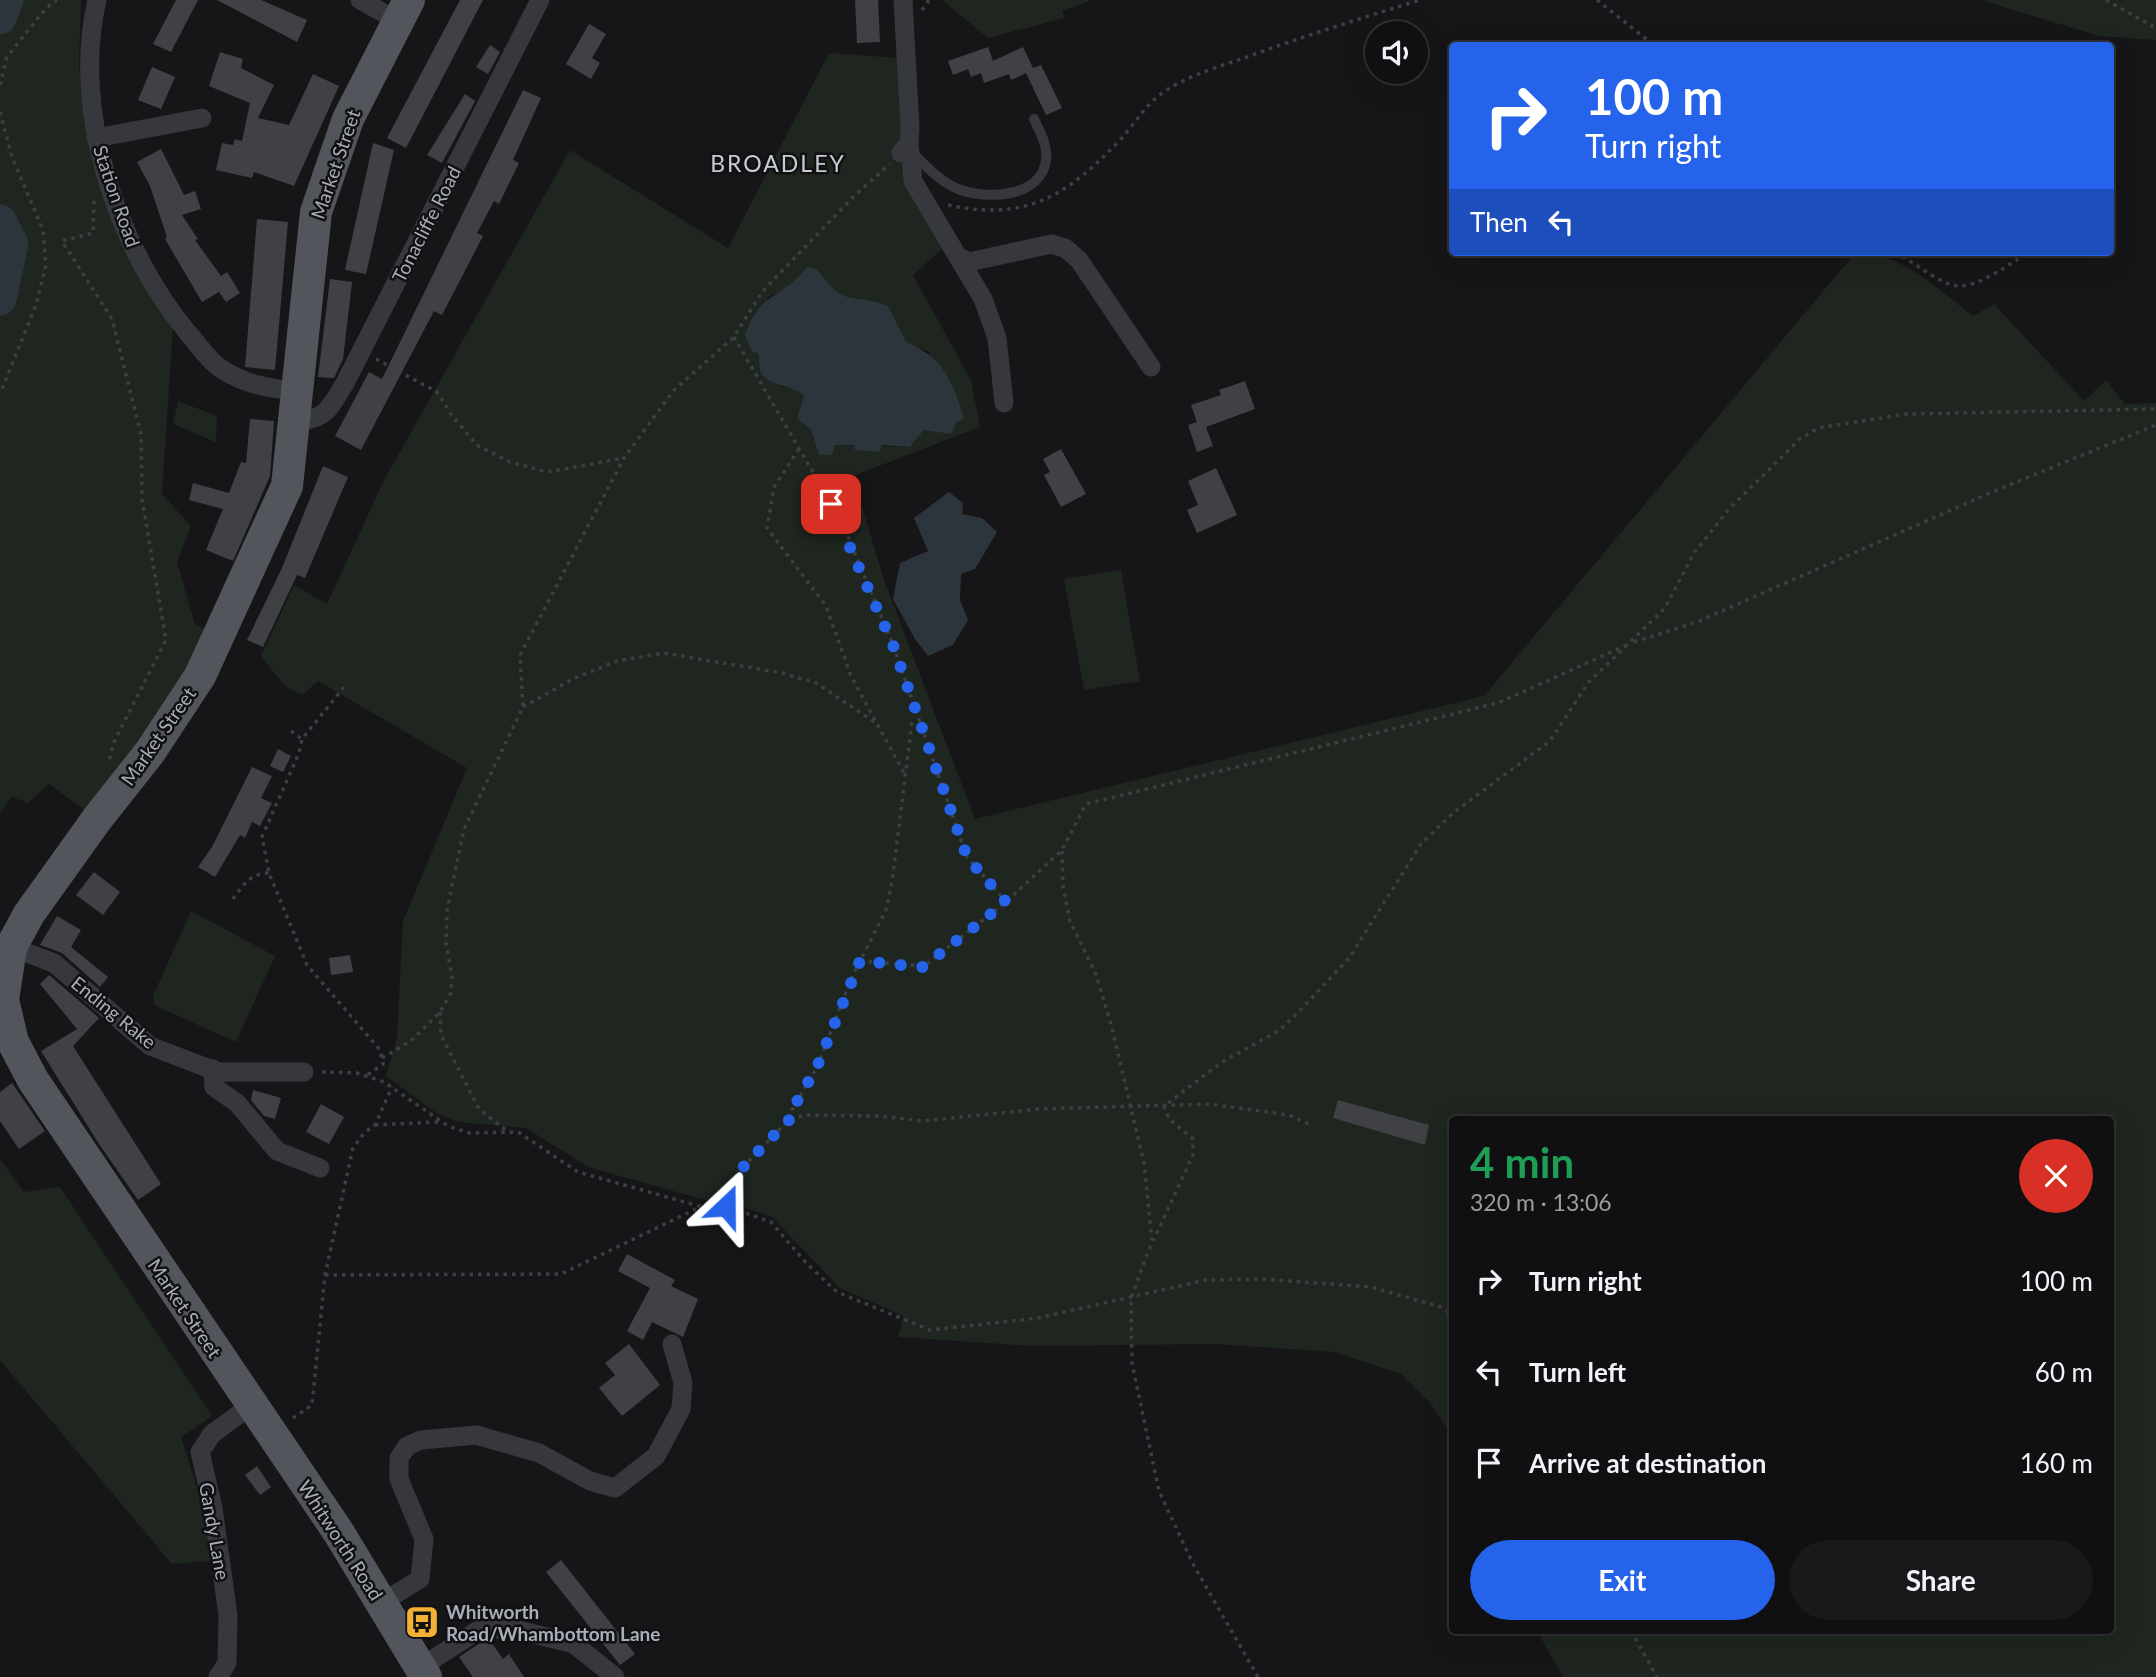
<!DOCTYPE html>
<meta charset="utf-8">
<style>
:root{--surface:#101012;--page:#19191b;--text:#f1f3f6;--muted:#9c9d9f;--line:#303032;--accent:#2563eb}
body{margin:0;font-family:Lato,sans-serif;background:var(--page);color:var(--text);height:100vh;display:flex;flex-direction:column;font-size:26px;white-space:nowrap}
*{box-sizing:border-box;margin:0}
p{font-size:23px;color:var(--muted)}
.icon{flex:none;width:38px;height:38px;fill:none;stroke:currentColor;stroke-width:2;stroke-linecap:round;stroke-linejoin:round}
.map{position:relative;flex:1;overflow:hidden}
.panel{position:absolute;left:1449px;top:1116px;width:665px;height:518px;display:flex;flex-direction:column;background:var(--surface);border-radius:7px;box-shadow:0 7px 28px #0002,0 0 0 2px var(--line)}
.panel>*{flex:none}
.banner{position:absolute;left:1449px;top:42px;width:665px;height:214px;border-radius:7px;box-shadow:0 7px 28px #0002,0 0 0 2px var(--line);background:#2563eb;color:#fff;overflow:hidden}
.controls{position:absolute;left:1365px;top:21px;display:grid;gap:14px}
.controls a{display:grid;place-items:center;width:63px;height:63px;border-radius:50%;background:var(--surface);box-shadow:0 7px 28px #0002,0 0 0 2px var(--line);font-size:35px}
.pin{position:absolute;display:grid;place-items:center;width:60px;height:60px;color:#fff;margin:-30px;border-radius:14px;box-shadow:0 4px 10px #0006}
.me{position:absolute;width:77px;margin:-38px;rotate:23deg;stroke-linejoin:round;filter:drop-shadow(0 0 5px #0008)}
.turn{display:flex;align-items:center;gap:24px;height:147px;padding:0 21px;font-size:32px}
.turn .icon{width:91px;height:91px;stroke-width:2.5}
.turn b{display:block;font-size:49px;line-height:60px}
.then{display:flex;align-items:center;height:66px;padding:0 21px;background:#0003;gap:14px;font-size:26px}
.round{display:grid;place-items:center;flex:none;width:74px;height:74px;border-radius:37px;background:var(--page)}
.summary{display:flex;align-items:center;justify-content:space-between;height:119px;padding:0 21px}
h1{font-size:42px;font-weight:700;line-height:52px;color:#1e9e55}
.cta{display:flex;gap:14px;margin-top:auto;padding:14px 21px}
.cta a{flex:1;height:80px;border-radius:42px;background:var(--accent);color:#fff;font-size:28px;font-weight:700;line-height:80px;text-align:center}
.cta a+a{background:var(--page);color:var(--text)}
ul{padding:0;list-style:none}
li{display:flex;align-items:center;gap:21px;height:91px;padding:0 21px}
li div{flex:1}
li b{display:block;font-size:26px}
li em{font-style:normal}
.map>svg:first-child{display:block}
.green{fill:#1e261f;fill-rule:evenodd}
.water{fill:#2c353c}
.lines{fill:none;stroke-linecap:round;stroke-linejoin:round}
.river{stroke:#2c353c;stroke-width:33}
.building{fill:#404145}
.path{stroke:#3d3f44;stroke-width:3.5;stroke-dasharray:3.5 5;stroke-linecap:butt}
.service{stroke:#37383d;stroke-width:10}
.minor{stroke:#37383d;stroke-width:19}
.primary{stroke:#53555c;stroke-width:32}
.route{stroke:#2563eb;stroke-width:12;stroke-dasharray:0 21.6}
.labels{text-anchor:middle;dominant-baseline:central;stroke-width:5;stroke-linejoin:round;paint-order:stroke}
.street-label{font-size:19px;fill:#a8adb8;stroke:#111113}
.poi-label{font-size:19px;font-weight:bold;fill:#a8adb8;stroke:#111113;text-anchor:start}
.quarter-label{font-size:23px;letter-spacing:2px;fill:#c9ccd4;stroke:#111113}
</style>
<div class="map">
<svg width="2156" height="1677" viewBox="0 0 2156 1677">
<rect width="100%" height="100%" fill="#161618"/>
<g class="green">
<polygon points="14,0 81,0 79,67 91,139 173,326 162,494 191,526 177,562 195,624 216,635 93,816 49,784 28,803 12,797 0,813 0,317 7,303 18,242 0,209 0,36"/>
<polygon points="942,0 1092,0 1062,11 1064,18 988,38"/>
<polygon points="1981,0 2156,0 2156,40 2099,36"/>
<path d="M829,53L899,58L901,169L944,247L913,275L971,380L980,427L853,476L884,580L975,819L1484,696L1856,252C1900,252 1939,290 1973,316L1994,304L2084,401L2106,380L2125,404L2156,403V1677H1563L1537,1631H2110V1120H1452V1436L1431,1404L1401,1374L1334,1352L1215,1344L1033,1346L898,1337L903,1316L840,1288L772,1217L720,1199L705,1200L588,1167L526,1128L457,1122L435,1112L386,1076L397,1038L403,921L467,768L318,681L302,695L284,685L261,656L294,585L327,604L383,482L570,150L728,248ZM807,268L817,269C846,310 850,291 888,306L906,342L929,352L951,433L924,430L910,447L835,445L819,455L811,430L797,418L804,395L794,388L783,387L758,365L768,297L788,288Z"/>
<polygon points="178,401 217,416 216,442 173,424"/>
<polygon points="1121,570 1140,681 1084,690 1064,579"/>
<polygon points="191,911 275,956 236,1042 154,1005 153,996"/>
<polygon points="0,1159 24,1192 60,1187 212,1416 181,1437 198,1491 212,1561 172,1564 0,1360"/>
</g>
<g class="water">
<path d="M807,267L817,269C846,310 850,291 888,306L906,342C944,358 952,380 964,418L956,423L951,434L924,430L910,447L882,445L879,452L855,450L854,445H835L832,455H819L811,430L797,418L804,395C783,380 756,390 759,354L752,351L745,335C760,291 781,300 807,267Z"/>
<polygon points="949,492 963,503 962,514 982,518 997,532 975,569 961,574 960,600 968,620 953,645 928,656 915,639 893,599 900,563 928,551 914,518"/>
</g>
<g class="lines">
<g class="river">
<polyline points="0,18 7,0"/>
<polyline points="0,221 12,244 0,299"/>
</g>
</g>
<g class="building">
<polygon points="176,0 198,0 171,52 153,44"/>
<polygon points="217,0 261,0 307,20 297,42"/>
<polygon points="460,0 483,0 406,148 387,138"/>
<polygon points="855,0 878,0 880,42 857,43"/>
<polygon points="589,24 606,34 592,58 600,63 591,79 566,64"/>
<polygon points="490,45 500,52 488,74 476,67"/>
<polygon points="988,47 993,61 1023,47 1033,68 1041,65 1062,108 1046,115 1026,73 1011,80 1009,74 984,83 981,73 971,77 968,69 953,75 948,61"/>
<polygon points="220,52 243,59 241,68 274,85 258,118 289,125 313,74 339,86 294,186 254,172 252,178 216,170 222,143 233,145 235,139 242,141 250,103 209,86"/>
<polygon points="152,67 175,77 161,109 138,100"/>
<polygon points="523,90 541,98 513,160 519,163 499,204 494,201 477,233 483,236 442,315 434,311 361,450 335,436 369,372 382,379"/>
<polygon points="465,94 475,101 442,163 427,155"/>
<polygon points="373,143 394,150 366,274 345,270"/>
<polygon points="161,149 184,195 195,191 201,209 182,215 198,239 195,240 221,276 227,272 240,293 226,302 219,292 202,302 165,239 167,237 150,186 137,162"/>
<polygon points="257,219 288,222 275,370 245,367"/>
<polygon points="330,279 352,282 343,359 334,378 318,377"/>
<polygon points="1245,381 1255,409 1206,427 1213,446 1197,452 1188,425 1197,422 1191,405 1221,395 1219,390"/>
<polygon points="250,419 274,421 270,476 233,561 206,550 223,509 189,500 193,483 229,493 241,462 246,463"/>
<polygon points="1061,449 1086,494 1061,507 1044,475 1050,472 1043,459"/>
<polygon points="323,466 348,477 305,578 297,575 263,647 247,640 282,568"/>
<polygon points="1216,468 1237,515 1197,533 1187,510 1198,505 1188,481"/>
<polygon points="278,749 291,756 283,772 270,766"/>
<polygon points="252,767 272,776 261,798 272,803 260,826 252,822 245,838 240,835 215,877 198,867 212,847"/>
<polygon points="94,872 120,892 103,915 76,895"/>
<polygon points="57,916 81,930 71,947 108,977 100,987 62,953 40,945"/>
<polygon points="350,955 353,972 331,975 329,958"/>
<polygon points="49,975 99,1018 73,1046 161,1184 138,1200 99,1144 41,1051 77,1029 40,984"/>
<polygon points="12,1083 45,1131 19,1149 0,1121 0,1092"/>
<polygon points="253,1090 281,1098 275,1119 264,1116 251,1100"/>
<polygon points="1338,1100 1429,1125 1425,1145 1333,1118"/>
<polygon points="321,1104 344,1117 329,1144 306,1132"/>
<polygon points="627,1254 675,1280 671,1286 698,1299 683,1337 652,1322 643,1340 627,1331 650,1288 618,1271"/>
<polygon points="629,1344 660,1385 622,1416 599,1388 615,1375 605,1363"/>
<polygon points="257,1466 271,1487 260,1495 245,1475"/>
<polygon points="561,1560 635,1654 620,1665 546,1572"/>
<polygon points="483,1641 491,1642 503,1659 509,1654 524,1677 473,1677 459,1657"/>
</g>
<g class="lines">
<g class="path">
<polyline points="1597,0 1655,46"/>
<polyline points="2106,0 2156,28"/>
<polyline points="922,10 929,0"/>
<polyline points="0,85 7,57 46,8 57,0"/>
<polyline points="0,112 12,157 43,230 46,265 36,305 0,394"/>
<polyline points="94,201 93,233 62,241 112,319 141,434 142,499 166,640 113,744 109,762"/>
<path d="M948,205C1027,222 1068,195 1121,139C1137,121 1148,101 1168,89C1193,74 1221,66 1247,57C1304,36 1362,18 1420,0"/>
<path d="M1895,252C1958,290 1952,301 2018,259"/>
<polyline points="734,337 842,522 893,645 967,857 1006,902"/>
<polyline points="376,359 437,392 453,417 477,445 510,462 547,472 624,458"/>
<polyline points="799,449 774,487 767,528 826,606 851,676 904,773"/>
<polyline points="1634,642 1697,622 1999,489 2156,425"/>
<polyline points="344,687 302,739 299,753 262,837 269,873 307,965 380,1050 383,1064 366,1076"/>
<polyline points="523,707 575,678 617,661 664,653 782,673 816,683 876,723"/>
<polyline points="291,731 302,739"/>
<polyline points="1062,851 1063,887 1070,921 1095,972 1111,1024 1144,1163 1152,1240"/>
<path d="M233,899C243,885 251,873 269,873"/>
<polyline points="860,961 924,966 1006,902 1062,850 1086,804 1498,703 1627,645"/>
<polyline points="440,1012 441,1035 479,1109 507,1131"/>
<polyline points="382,1058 411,1041 440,1012 451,993 452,976 446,944 447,910 464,829 523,707 520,655 624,458 674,390 734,337 762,292 854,196 890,164"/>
<polyline points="322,1072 357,1073 384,1082 448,1126 469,1133 518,1132 578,1172 706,1208 723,1205 771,1222 807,1264 837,1292 930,1330 1038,1318 1206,1280 1262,1279 1371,1287 1441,1307 1452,1315"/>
<polyline points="790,1119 792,1110 817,1067 851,979 886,910 892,882 912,722"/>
<polyline points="375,1125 439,1122"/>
<polyline points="725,1206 744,1166 790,1119 804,1115 879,1116 923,1121 1039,1109 1210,1104 1289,1115 1313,1126"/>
<polyline points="325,1275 561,1274 698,1208"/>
<polyline points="293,1418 312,1405 325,1275 353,1148 365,1132 375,1125 392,1087"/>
<polyline points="1631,1631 1657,1677"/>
<polyline points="1258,1677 1193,1564 1159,1491 1132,1363 1131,1298 1148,1252 1193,1155 1193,1139 1169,1119 1164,1106 1222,1062 1280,1030 1309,1001 1349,958 1421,844 1453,813 1550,741 1588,683 1665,608 1694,553 1729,509 1800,439 1818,428 1907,414 2156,409"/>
</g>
<path class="service" d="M911,151C925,165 939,181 958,189C986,200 1040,198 1046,161C1048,145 1040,132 1034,119"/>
<g class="minor">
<path d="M97,0C71,110 117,248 188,333C198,344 208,360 220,368C244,384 266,388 295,391"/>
<polyline points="360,0 398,21"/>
<polyline points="96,138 202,118"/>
<polyline points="909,143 913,181 958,257 969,262 1051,244 1065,248 1079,260 1151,367"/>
<polyline points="901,153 909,143 910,128 903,0"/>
<polyline points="958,257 983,299 997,338 1004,403"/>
<path d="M292,421C326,421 329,409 345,383L540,0"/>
<polyline points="11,947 54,963 150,1046 218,1072 304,1072"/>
<polyline points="213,1069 214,1087 237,1103 277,1151 320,1168"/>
<polyline points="381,1603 420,1579 424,1539 399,1479 399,1458 407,1446 421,1440 476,1435 539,1453 590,1481 615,1488 656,1456 681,1409 683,1383 672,1344"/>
<polyline points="421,1667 480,1629 518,1630 574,1644 615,1677"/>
<polyline points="218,1677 227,1663 228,1615 213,1508 200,1452 212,1434 250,1406"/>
</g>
<polyline class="primary" points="409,0 348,119 316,212 287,486 200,676 150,752 97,819 29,914 11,947 3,1000 13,1042 33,1080 339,1533 426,1677"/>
</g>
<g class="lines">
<polyline class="route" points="726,1206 744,1166 790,1119 792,1110 817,1067 860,961 923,967 1006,902 967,857 893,645 831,504"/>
</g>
<defs>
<g id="bus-square" transform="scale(1.75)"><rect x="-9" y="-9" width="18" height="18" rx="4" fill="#f2b134" stroke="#111113"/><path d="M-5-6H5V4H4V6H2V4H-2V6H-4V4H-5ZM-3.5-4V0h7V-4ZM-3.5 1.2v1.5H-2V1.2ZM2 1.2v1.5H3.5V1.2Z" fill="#111"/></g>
</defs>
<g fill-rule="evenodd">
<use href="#bus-square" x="422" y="1622"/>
</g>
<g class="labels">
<g class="street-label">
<text transform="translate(335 164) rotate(-71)">Market Street</text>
<text transform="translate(117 196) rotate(71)">Station Road</text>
<text transform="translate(426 224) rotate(-63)">Tonacliffe Road</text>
<text transform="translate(158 736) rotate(-55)">Market Street</text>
<text transform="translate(114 1012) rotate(39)">Ending Rake</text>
<text transform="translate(185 1308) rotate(56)">Market Street</text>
<text transform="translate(215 1531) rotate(80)">Gandy Lane</text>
<text transform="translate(341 1540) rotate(57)">Whitworth Road</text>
</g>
<g class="poi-label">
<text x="446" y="1611">Whitworth<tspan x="446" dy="22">Road/Whambottom Lane</tspan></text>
</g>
<g class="quarter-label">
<text x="778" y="163">BROADLEY</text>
</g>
</g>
</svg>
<div class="controls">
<a><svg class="icon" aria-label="sound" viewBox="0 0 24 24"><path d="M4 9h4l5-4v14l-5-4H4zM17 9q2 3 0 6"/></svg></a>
</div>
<div class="pin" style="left:831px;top:504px;background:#d93025"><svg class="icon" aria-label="arrive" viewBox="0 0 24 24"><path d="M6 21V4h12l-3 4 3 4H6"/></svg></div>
<svg class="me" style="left:726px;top:1206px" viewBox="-20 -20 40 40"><path d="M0-17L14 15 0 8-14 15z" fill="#2563eb" stroke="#fff" stroke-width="4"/></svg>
<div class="banner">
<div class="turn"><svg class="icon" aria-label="right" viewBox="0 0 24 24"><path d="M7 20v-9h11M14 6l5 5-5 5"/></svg><div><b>100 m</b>Turn right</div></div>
<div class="then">Then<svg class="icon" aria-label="left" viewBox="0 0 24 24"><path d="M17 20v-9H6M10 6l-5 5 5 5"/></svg></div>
</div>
<section class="panel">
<div class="summary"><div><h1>4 min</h1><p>320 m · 13:06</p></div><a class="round" style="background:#d93025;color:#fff"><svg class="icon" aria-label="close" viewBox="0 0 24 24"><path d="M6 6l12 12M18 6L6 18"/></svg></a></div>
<ul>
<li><svg class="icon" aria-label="right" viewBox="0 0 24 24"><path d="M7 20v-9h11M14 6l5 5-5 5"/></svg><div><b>Turn right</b></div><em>100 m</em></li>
<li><svg class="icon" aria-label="left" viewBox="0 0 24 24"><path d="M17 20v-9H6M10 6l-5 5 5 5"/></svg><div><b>Turn left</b></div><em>60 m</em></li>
<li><svg class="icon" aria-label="arrive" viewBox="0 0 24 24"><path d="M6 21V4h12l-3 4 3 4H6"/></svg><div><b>Arrive at destination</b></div><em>160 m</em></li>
</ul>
<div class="cta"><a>Exit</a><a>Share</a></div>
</section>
</div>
